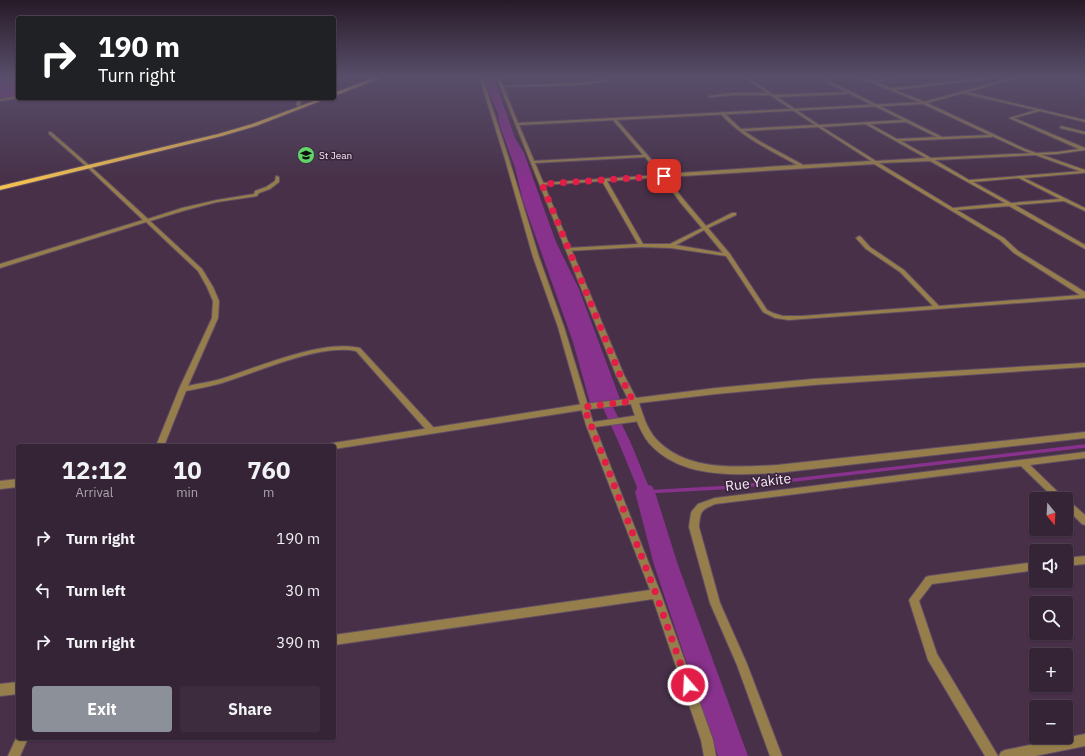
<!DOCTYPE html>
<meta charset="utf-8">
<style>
:root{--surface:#352436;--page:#3d2c3e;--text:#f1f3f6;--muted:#aaa4ad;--line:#4f4151;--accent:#8c9099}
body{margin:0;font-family:"IBM Plex Sans",sans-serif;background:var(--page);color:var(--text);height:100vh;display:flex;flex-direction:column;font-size:15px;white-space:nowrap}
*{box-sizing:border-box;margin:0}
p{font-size:13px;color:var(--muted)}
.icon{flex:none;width:22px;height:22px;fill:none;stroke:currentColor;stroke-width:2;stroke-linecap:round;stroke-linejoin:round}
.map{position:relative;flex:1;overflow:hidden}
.sheet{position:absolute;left:16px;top:444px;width:320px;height:296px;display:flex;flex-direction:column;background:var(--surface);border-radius:4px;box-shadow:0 1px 3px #0004,0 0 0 1px var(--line)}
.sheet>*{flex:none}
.guide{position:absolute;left:16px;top:16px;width:320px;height:84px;border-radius:4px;box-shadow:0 1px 3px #0004,0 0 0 1px var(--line);background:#202124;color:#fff;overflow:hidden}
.needle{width:26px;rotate:162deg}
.controls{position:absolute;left:1029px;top:492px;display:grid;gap:8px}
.controls a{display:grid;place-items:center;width:44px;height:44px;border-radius:4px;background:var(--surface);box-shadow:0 1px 3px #0004,0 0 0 1px var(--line);font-size:20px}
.pin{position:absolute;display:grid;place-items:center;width:34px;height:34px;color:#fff;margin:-17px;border-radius:8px;box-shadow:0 2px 6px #0006}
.me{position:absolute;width:44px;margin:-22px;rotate:341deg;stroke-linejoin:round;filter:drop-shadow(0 0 3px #0008)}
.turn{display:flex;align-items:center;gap:14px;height:84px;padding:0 16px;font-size:18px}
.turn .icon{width:52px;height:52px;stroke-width:2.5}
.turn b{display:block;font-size:28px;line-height:34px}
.eta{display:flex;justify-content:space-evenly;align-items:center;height:68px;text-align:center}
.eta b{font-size:24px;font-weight:700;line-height:28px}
.button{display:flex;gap:8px;margin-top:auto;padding:8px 16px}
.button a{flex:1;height:46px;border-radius:4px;background:var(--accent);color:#fff;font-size:16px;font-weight:700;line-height:46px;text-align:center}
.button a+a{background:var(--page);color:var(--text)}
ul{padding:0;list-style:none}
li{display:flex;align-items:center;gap:12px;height:52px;padding:0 16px}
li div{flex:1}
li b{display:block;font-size:15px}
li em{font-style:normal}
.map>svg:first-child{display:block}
.water{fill:#88318d}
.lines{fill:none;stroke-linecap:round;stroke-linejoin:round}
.stream{stroke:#88318d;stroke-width:3.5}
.canal{fill:#88318d;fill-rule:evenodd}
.river{fill:#88318d;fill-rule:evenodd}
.minor-casing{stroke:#634e64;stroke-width:2}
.tertiary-casing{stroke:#634e64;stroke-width:2}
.primary-casing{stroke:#634e64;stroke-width:2}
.minor{fill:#957e4c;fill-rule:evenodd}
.tertiary{fill:#957e4c;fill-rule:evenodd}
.primary{fill:#f1c050;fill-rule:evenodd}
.route{stroke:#e11d48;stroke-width:7;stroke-dasharray:0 12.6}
.labels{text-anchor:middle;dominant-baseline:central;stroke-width:3.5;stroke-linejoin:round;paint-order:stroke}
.far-poi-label{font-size:10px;fill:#f7e9f8;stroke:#3c263d;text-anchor:start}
.near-street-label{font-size:14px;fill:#f7e9f8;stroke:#3c263d}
</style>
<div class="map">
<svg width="1085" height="756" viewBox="0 0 1085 756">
<rect width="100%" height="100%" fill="#473048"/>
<g class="water">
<polygon points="0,76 18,76 18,95 0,98"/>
<polygon points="482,76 492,76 496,84 515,138 524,153 556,242 579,289 620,399 590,403 573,342 523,201 515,168 499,123 498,113"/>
</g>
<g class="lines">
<polyline class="stream" points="645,492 735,487 1085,446"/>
<polygon class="canal" points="602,392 607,395 630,441 651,492 649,495 645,497 641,495 639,492 618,441 597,395"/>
<polygon class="river" points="645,484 652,486 655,492 678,565 748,756 718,756 654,565 635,492 638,486"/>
<g class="minor-casing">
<g id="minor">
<polygon points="479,76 482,76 509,159 539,257 564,327 593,422 640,415 643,416 644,418 643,420 640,421 595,427 661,594 713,740 716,756 704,756 701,740 653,599 334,645 334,635 650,590 586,425 558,327 533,257 505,159"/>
<path d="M742,76H745L774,95L847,92L826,82L827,80L942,137L991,135L993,136L991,137L901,141L931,158L1057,152L1079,149L1009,118L1036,110L962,93V91L1085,120V122L1040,111L1014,118L1085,148V150L1057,154L935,160L969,180L1083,171V173H1082L1024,178L1085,208V211L1064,201L1015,205L1085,245V249L1009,206L957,210L1004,238L1018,251L1085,292V298L789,320L775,318L763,312L726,256L671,248L641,247L566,251V249L568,248L638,244L602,181L542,185L540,184L542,183L660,175L645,157L533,163L531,162L533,161L643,155L613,120V118H615L664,174L797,165C770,150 741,137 720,113L723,112L741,129L815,125L770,95H734L710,97L708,96L734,93H767ZM848,93L903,120L819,125L777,97L847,94ZM906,122L937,137L897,139L870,124ZM866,124L867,125L926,158L876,161L822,127ZM818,127L871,161L803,165L761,142L744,131ZM930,161L1005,203L953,208L879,163ZM874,164L1000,240L1014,253L1080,295L939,306L904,270L870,247L861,237L859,236L856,238L866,249L900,272L933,306L802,316H783L773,313L767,310L730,254L708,228L736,215V213H732L706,226L684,200L666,177ZM662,177L680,202L702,228L670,244H643L607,181ZM1019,178L1060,199L1011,203L973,182ZM704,230L723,253L676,245Z"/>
<path d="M846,76C856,76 865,81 875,81C887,81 898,76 910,76L877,82L891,88L988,78L989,79L895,90L925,102L924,104L873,83Z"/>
<polygon points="605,79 606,81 583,85 501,87 500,86 583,83"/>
<polygon points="18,96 18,98 0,101 0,99"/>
<polygon points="299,98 303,98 300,104 302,108 300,109 296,104"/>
<polygon points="1061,126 1085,132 1085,134 1060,128"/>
<path d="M49,132H51L90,166L148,219L182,208L217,200L254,194L255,191L266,187L275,181L276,176L279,177V182L270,189L259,193L257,196L217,202L186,210L150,221L202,269L213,287L219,301L218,318L188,386C200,383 212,382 224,378C261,366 323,339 360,348L434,428L435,430L434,432H428L356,351C320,344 263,370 228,381C214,386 200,388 186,391L164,446H156L179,389L212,318L213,301L207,287L198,271L146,222L0,268V264L143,220L88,168L49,134Z"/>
<path d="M1085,452V458L1030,465L1065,499H1055L1021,466L715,504C701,510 700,511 699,527L720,603L747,664L782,756H770L737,665L710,603L689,527L691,513L692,511L698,504L715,498Z"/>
<polygon points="1066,500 1069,501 1085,515 1085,525 1082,524 1066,508"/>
<polygon points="1085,556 1085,564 1066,566 1066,558"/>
<polygon points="1036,562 1036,570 932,584 919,601 937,654 998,756 985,756 928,660 909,600 926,577 929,576"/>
<polygon points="18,682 18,694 0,696 0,684"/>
<polygon points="18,734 18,738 28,738 20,756 8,756"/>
<polygon points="1085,734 1085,746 1035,756 999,756 1001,752 1005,750"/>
</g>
</g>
<g class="tertiary-casing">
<g id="tertiary">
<path d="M496,76H499L518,123L924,102L1019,76H1025L927,103L1025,149L1085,170V173L1022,150L923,104L519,125L624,375L636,398L716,388L813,379L1085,363V367L813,385L716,394L639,403C643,415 647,429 656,439C687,472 736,467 777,465L1085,432V438L777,473C734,475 681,479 649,443C640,432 635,417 631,404L583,410L334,449V446H328L330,444L333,443L583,404L628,399L616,375Z"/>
<polygon points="18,479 18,487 0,489 0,481"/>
</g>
</g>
<g class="primary-casing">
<g id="primary">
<polygon points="379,76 386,76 334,96 334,93"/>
<polygon points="322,98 328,98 256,126 222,136 0,190 0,186 218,134 252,124"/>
</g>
</g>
<use href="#minor" class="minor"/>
<use href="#tertiary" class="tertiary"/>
<use href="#primary" class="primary"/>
</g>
<linearGradient id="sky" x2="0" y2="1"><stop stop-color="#271a28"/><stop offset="0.42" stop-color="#584e6a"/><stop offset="1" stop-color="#584e6a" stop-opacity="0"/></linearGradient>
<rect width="1085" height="182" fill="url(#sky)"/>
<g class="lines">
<polyline class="route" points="664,176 542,184 620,375 633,401 584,407 656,594 688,685"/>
</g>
<defs>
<g id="school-disc" transform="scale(0.9)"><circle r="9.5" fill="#60d56a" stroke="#3c263d"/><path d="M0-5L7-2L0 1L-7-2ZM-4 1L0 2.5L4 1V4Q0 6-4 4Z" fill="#111"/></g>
</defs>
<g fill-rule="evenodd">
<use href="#school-disc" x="306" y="155"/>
</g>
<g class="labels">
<g class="far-poi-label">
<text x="319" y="155">St Jean</text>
</g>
<g class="near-street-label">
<text transform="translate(758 482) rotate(-7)">Rue Yakite</text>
</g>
</g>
</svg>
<div class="controls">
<a><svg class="needle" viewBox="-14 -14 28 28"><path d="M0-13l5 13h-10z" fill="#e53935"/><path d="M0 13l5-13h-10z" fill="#aaa4ad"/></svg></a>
<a><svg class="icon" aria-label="sound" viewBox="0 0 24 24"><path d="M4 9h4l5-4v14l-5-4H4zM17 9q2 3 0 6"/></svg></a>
<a><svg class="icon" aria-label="search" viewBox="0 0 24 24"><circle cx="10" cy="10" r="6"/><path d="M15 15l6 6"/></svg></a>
<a>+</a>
<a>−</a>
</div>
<div class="pin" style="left:664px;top:176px;background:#d93025"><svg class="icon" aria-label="arrive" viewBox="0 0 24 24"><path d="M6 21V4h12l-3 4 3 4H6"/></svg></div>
<svg class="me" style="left:688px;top:685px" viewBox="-20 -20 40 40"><circle r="17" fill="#e11d48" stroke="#fff" stroke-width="3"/><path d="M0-11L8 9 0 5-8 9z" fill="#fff"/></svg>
<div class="guide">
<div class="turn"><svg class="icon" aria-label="right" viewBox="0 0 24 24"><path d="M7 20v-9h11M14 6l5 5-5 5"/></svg><div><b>190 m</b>Turn right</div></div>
</div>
<section class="sheet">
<div class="eta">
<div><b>12:12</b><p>Arrival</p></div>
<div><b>10</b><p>min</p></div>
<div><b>760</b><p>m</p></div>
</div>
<ul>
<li><svg class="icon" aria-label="right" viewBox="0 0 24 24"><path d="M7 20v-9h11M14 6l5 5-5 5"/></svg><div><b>Turn right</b></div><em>190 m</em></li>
<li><svg class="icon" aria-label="left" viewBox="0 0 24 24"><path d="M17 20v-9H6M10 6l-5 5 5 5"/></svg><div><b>Turn left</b></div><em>30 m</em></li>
<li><svg class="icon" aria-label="right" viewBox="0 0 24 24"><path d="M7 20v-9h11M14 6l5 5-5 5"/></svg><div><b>Turn right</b></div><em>390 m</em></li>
</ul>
<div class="button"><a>Exit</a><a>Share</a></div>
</section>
</div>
